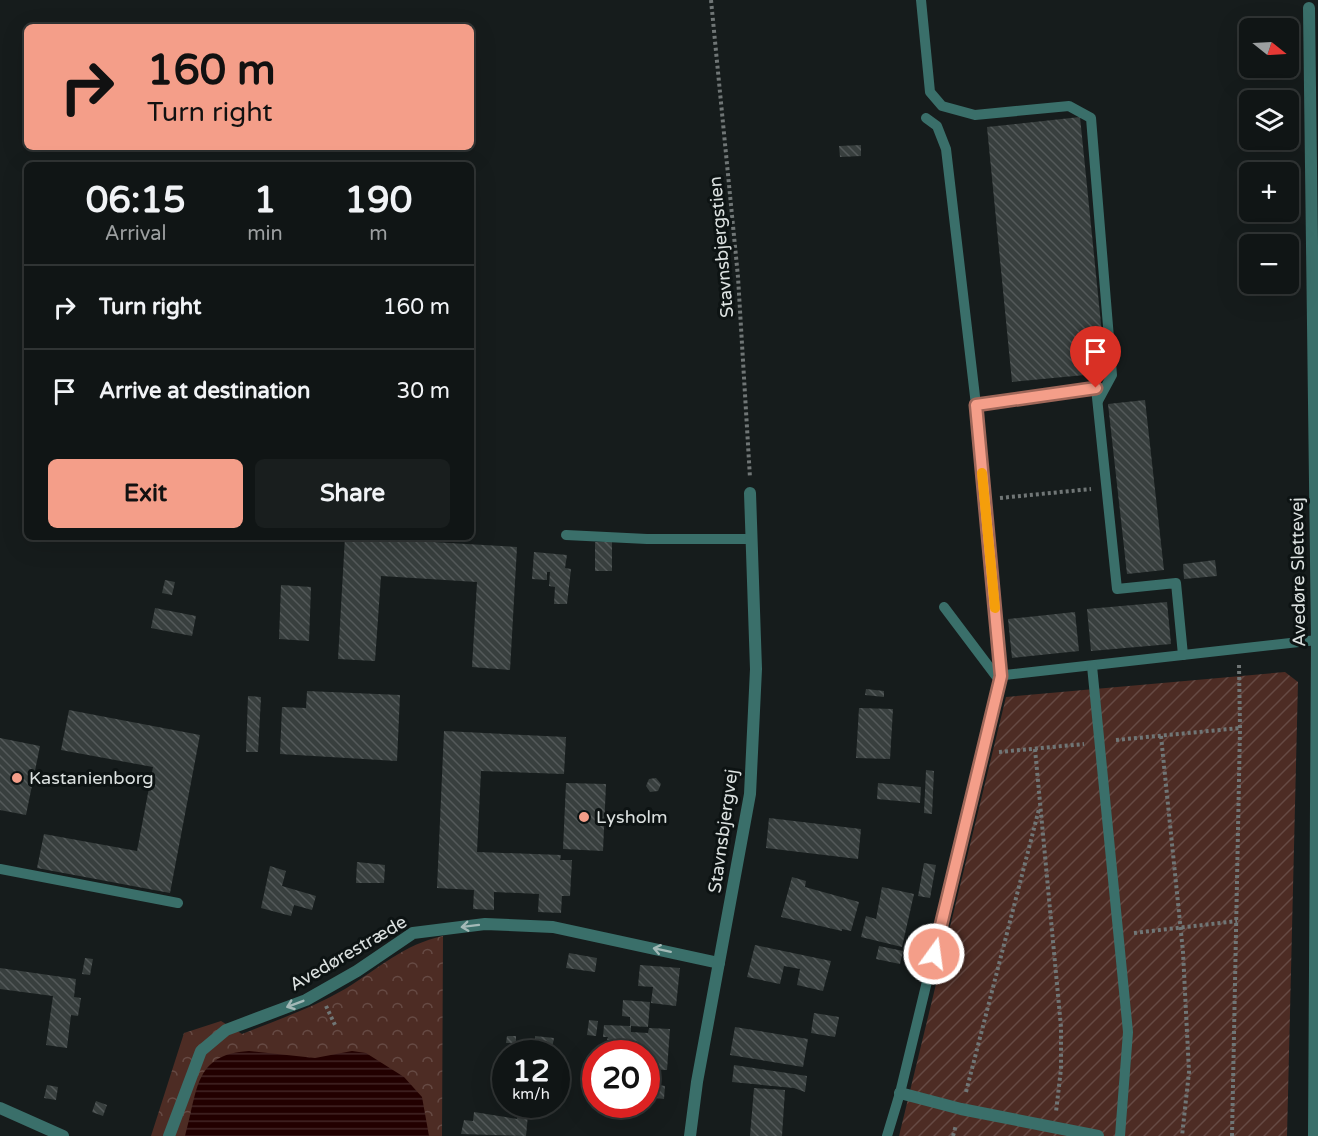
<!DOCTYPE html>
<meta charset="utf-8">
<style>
:root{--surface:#101515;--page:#191e1e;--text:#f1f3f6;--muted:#9c9fa0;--line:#303434;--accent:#f49e89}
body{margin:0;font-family:"Varela Round",sans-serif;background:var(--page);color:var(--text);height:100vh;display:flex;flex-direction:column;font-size:22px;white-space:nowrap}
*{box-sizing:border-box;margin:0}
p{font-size:20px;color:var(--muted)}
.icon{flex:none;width:33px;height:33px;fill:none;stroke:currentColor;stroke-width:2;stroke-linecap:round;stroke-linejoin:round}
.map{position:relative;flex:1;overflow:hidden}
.sheet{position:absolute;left:24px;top:162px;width:450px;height:378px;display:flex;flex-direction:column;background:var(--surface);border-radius:9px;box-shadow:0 6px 24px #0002,0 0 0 2px var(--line)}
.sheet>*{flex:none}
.banner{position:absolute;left:24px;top:24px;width:450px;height:126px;border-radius:9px;box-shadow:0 6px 24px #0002,0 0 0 2px var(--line);background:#f49e89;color:#111;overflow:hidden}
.needle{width:39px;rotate:108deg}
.controls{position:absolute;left:1239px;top:18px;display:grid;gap:12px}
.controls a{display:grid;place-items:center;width:60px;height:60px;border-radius:9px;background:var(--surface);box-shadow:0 6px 24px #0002,0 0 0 2px var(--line);font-size:30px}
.speed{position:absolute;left:492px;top:1040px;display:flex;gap:12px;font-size:30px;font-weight:700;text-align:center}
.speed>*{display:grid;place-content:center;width:78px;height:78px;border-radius:50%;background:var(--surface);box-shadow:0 6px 24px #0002,0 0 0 2px var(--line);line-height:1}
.speed small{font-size:15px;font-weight:400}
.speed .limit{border:9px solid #d22;background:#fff;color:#111}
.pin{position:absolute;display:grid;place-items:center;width:51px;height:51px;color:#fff;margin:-62px -26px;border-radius:50% 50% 50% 0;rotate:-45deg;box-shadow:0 0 6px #0007}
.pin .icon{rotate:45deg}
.me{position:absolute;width:66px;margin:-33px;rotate:14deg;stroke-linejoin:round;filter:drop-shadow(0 0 4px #0008)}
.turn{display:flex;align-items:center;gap:21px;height:126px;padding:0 24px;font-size:27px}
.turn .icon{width:78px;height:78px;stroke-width:2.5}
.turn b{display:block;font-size:42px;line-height:51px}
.eta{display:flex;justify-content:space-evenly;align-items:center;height:102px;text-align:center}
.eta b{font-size:36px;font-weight:700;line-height:42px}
.action{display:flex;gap:12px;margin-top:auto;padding:12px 24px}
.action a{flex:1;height:69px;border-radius:9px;background:var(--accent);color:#111;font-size:24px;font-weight:700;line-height:69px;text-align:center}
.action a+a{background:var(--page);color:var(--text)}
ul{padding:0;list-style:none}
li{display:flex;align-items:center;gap:18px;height:84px;padding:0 24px;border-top:2px solid var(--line)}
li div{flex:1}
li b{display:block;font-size:22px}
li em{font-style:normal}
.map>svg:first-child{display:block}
.park{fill:url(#park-crowns)}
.garden{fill:url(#garden-furrows)}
.water{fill:url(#water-rules)}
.building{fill:url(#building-back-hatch)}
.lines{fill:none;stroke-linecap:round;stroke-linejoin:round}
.path{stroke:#707676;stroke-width:4;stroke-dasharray:3 3;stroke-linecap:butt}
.service{stroke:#3a6f6a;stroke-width:10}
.minor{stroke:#3a6f6a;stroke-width:12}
.oneway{stroke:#a3b9b7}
.route-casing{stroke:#9f6759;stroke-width:15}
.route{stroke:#f49e89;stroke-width:10}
.slow{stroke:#f59e0b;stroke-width:10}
.poi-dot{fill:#f49e89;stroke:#0d1313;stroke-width:2}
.labels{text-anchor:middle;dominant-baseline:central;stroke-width:6;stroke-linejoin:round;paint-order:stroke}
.street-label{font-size:18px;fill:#dce1e0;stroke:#0d1313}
.poi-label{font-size:18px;fill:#dce1e0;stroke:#0d1313;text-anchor:start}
</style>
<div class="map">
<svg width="1318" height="1136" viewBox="0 0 1318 1136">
<defs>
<pattern id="park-crowns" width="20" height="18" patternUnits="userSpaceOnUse" patternTransform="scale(1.5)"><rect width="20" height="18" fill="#4d2c24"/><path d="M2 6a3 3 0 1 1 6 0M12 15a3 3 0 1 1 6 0" fill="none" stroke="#664a44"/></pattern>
<pattern id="garden-furrows" width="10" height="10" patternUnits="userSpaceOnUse" patternTransform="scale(1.5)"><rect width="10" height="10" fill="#4d2c24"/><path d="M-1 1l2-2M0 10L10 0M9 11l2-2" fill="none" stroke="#664a44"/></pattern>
<pattern id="water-rules" width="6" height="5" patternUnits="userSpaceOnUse" patternTransform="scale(1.5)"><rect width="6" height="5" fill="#200"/><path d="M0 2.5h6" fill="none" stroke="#422525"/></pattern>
<pattern id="building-back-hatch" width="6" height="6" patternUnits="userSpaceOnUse" patternTransform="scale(1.5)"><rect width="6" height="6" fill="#383f3e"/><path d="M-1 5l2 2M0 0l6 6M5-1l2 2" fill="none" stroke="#545a5a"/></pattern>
</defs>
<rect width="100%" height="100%" fill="#161c1c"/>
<path class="park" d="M443,936L442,1136H151L184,1033L221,1021L242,1034C277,1020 312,1008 345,989C378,969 404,944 443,936Z"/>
<polygon class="garden" points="1285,672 1298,682 1287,1136 899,1136 1006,697"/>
<path class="water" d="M249,1051L315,1058L352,1051L366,1053L404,1077L422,1097L429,1136H185C198,1092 193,1054 249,1051Z"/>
<g class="building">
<polygon points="1080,117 1106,373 1012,382 987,127"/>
<polygon points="861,145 861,156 840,157 839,146"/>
<polygon points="1145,400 1164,570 1127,574 1108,404"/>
<polygon points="345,537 517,547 510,670 472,667 477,582 381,576 375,661 338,659"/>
<rect x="595" y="542" width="17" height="29"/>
<polygon points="534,552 567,555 565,568 571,569 567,604 554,604 555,587 549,586 550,572 547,572 547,580 532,579"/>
<polygon points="1215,560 1217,576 1184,579 1183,564"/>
<polygon points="165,580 175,582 172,595 162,593"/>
<polygon points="281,585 311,587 309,641 279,639"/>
<polygon points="1167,602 1171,644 1091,651 1087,609"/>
<polygon points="155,608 196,616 192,636 151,628"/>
<polygon points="1075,612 1079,651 1012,658 1008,619"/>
<polygon points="866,689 884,691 884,697 865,695"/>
<polygon points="307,691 400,695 397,761 280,754 282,707 306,708"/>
<polygon points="248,696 261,697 258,752 246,752"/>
<polygon points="859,708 893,709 890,759 856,758"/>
<polygon points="69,710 200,735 170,893 37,868 44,834 137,851 153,767 61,750"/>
<polygon points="444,731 566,737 564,774 481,771 477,852 561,855 560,860 572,860 570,896 562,896 561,913 538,912 539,894 494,892 494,910 473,909 474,890 437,888"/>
<polygon points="0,738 40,746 26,815 0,810"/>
<polygon points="926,770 934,771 932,814 924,813"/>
<polygon points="656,778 661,784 658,791 650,792 646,786 649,779"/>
<polygon points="566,783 606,784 603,851 563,849"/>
<polygon points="878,783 921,787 920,803 877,799"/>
<polygon points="769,818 861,829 858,859 766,848"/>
<polygon points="357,862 385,865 384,883 356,883"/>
<polygon points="924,863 936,865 930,898 918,896"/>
<polygon points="270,866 286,871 282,886 316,896 312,910 294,905 291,916 261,908"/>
<polygon points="792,877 806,881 805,887 859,902 851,931 842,929 842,931 781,917"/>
<polygon points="882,887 914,894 902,947 861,937 866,916 876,919"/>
<polygon points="755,945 831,961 823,991 797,985 800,969 784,966 780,984 747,977"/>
<polygon points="879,946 903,951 900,964 876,959"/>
<polygon points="569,953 597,958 595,972 566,968"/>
<polygon points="85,958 93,959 90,975 82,974"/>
<polygon points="640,965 680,968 676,1006 651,1003 653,987 638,986"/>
<polygon points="0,968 76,979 74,997 81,998 78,1016 71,1015 67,1048 46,1045 53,996 0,989"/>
<polygon points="623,1000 650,1002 648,1027 631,1026 631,1032 648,1033 649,1028 670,1029 667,1070 646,1069 646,1053 626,1053 627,1042 607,1040 608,1037 603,1037 604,1025 630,1026 630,1017 622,1016"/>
<polygon points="814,1013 839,1017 835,1037 811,1033"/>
<polygon points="589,1020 598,1021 596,1036 587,1035"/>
<polygon points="735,1027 808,1039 803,1067 730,1055"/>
<polygon points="507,1036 516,1036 516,1043 506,1043"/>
<polygon points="535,1036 554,1038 551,1053 520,1053 520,1046 544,1048 542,1044 535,1043"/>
<polygon points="734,1065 807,1076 805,1092 794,1088 732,1082"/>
<polygon points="646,1083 665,1086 664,1099 646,1097"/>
<polygon points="47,1085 58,1087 56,1100 44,1098"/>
<polygon points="754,1088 785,1090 782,1136 750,1136"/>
<polygon points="96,1101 107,1105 103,1116 92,1112"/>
<polygon points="519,1104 529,1104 526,1136 461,1134 464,1120 473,1121 474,1112 517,1119"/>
</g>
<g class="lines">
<g class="path">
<polyline points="711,0 738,277 750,478"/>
<polyline points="1000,498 1091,489"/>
<polyline points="1161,736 1183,952 1189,1072 1182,1136"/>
<polyline points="1116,740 1240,728"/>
<polyline points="1035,749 1061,1027 1061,1069 1056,1112"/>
<polyline points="999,752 1084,744"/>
<polyline points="1134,933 1237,921"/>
<polyline points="326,1006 335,1025"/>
<polyline points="966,1092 1039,809"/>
<polyline points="953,1136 956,1125"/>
<polyline points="1232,1136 1240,728 1239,665"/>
</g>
<g class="service">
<polyline points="921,0 930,92 942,106 975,115 1069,106 1091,118 1112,375 1098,401"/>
<polyline points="976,405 1096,388 1117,589 1176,583 1183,655"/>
<polyline points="566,535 647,539 752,539"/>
<polyline points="944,607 996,676 1317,640"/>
<polyline points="1092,666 1128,1032 1120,1136"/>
<polyline points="0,869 178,903"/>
<polyline points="887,1136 900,1093 1001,676 976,405 946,149 937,126 926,118"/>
</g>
<g class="minor">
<polyline points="1309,8 1317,640 1314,1136"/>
<polyline points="900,1093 961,1109 1098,1136"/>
<polyline points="0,1108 63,1136"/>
<polyline points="169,1136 201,1051 226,1030 306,1000 357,971 413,933 485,924 553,927 719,963"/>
<polyline points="690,1136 697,1082 750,794 756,669 750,493"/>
</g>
</g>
<defs><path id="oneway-shaft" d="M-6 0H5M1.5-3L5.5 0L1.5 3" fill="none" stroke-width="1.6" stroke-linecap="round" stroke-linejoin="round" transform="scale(1.5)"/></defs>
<g class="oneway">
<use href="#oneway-shaft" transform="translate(470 926) rotate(173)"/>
<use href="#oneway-shaft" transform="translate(662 950) rotate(-168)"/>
<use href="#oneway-shaft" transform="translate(295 1004) rotate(159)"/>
</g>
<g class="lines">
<g class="route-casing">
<polyline id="route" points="934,954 1001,676 976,405 1096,388"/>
</g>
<use href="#route" class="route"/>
<polyline class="slow" points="982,473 995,608"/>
</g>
<g class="poi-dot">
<circle cx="17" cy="778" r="6"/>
<circle cx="584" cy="817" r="6"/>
</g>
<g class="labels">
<g class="street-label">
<text transform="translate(721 247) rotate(-95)">Stavnsbjergstien</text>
<text transform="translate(1298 572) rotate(-91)">Avedøre Slettevej</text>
<text transform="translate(723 831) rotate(-82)">Stavnsbjergvej</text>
<text transform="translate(348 953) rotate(-30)">Avedørestræde</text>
</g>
<g class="poi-label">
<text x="29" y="778">Kastanienborg</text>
<text x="596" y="817">Lysholm</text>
</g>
</g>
</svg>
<div class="controls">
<a><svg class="needle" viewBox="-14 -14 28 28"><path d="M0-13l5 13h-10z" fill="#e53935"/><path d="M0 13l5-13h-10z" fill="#9c9fa0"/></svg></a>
<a><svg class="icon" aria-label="layers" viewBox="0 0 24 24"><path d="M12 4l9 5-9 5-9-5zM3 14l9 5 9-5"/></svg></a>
<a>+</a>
<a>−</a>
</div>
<div class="speed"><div>12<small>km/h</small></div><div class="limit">20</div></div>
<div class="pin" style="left:1096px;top:388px;background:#d93025"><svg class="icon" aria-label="arrive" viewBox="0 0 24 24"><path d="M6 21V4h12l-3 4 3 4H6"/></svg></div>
<svg class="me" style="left:934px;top:954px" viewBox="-20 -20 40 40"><circle r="17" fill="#f49e89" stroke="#fff" stroke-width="3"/><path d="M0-11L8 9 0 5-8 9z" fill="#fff"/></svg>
<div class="banner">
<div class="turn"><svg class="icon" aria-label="right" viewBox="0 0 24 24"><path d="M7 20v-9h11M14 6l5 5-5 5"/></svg><div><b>160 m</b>Turn right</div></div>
</div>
<section class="sheet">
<div class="eta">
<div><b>06:15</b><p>Arrival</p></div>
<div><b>1</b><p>min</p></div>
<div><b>190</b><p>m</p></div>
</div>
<ul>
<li><svg class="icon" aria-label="right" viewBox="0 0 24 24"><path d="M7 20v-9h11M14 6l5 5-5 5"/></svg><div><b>Turn right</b></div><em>160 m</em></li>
<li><svg class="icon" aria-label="arrive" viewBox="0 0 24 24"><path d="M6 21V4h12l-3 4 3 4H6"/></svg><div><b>Arrive at destination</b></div><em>30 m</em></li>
</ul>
<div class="action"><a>Exit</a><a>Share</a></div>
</section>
</div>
